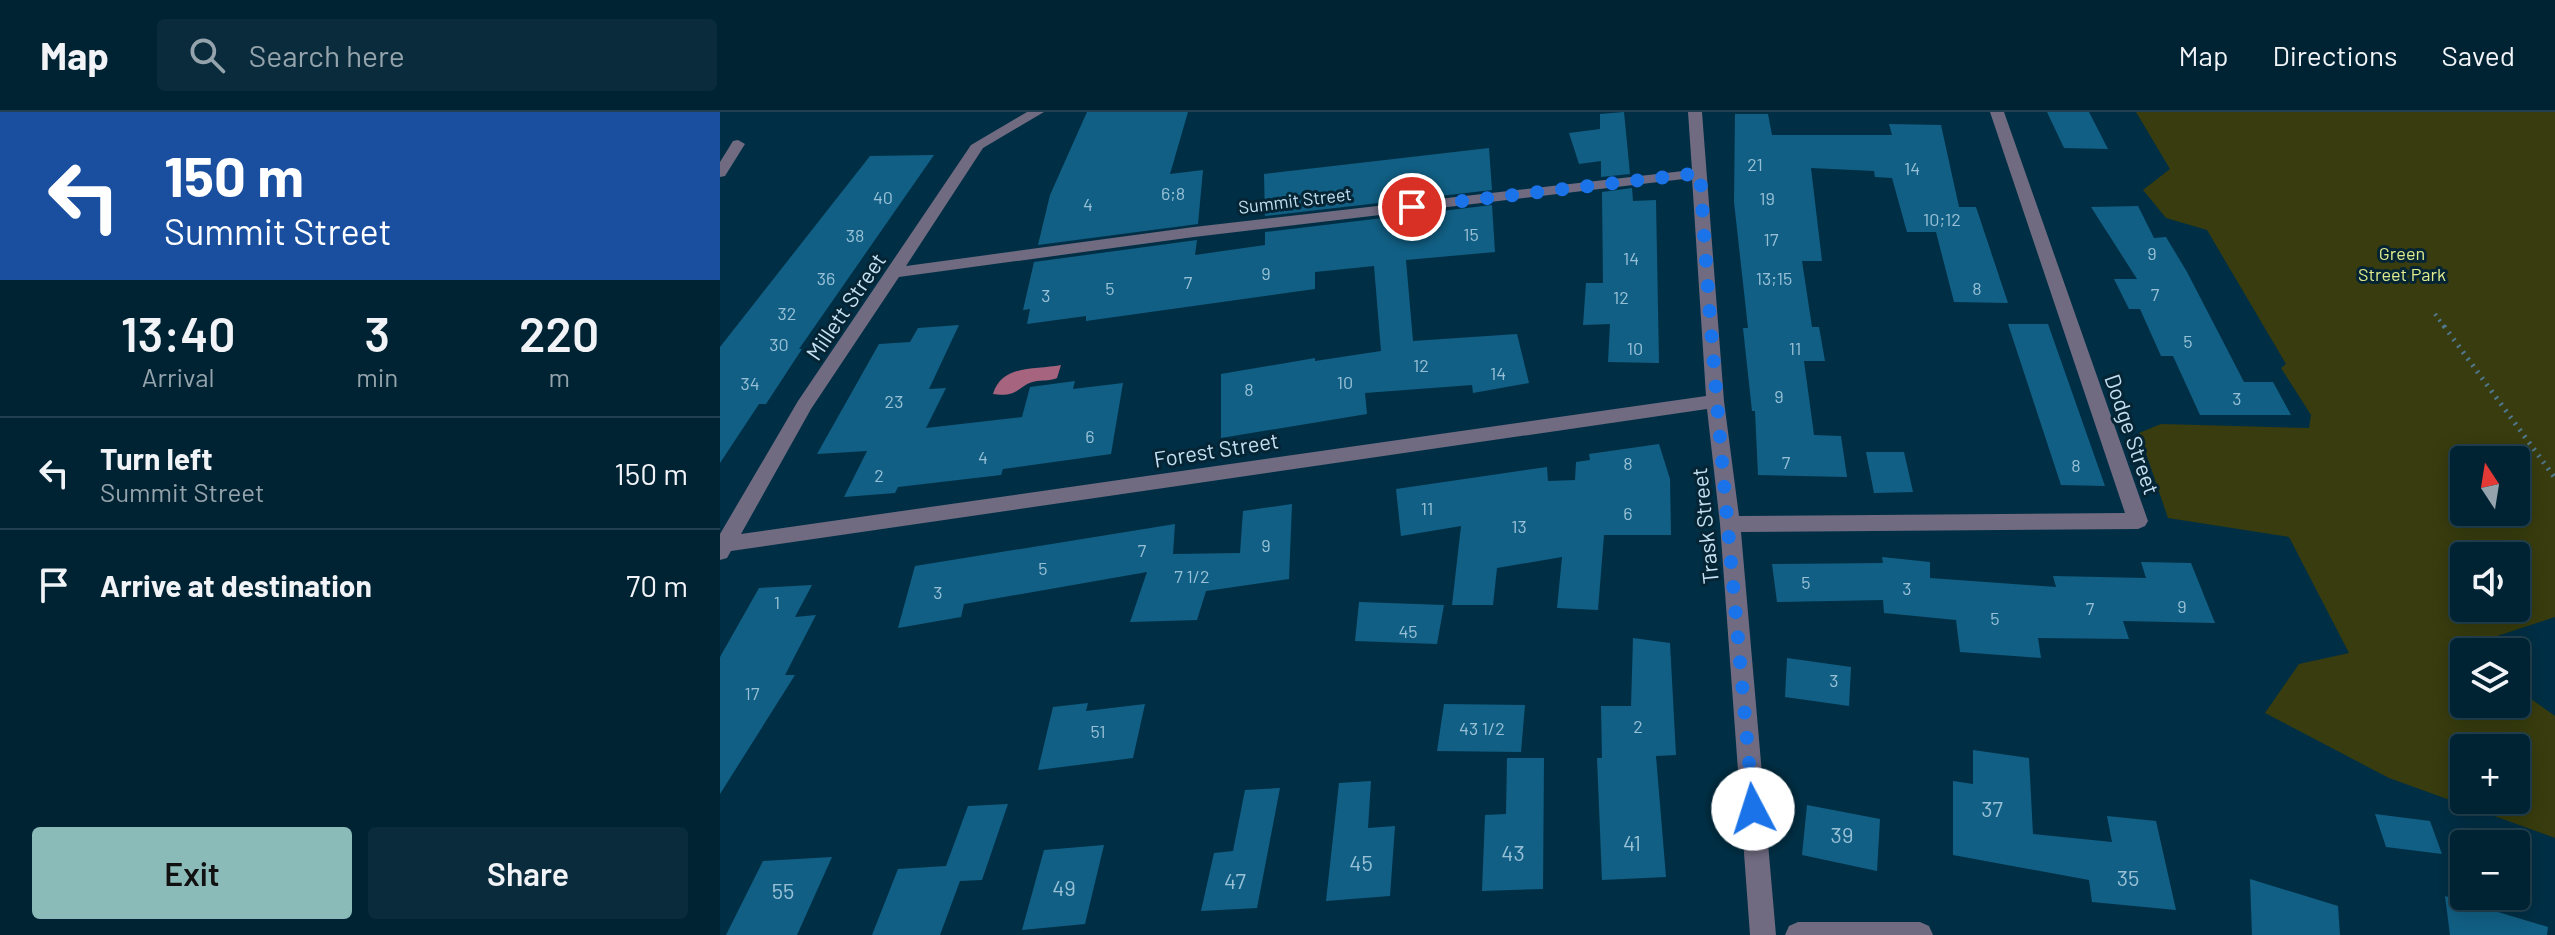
<!DOCTYPE html>
<meta charset="utf-8">
<style>
:root{--surface:#002334;--page:#0a2b3c;--text:#f1f3f6;--muted:#95a4ac;--line:#22404f;--accent:#8bbbb9}
body{margin:0;font-family:Barlow,sans-serif;background:var(--page);color:var(--text);height:100vh;display:flex;flex-direction:column;font-size:30px;white-space:nowrap}
*{box-sizing:border-box;margin:0}
p{font-size:26px;color:var(--muted)}
.icon{flex:none;width:44px;height:44px;fill:none;stroke:currentColor;stroke-width:2;stroke-linecap:round;stroke-linejoin:round}
.map{position:relative;flex:1;overflow:hidden}
.panel{display:flex;flex-direction:column;background:var(--surface);width:720px}
.panel>*{flex:none}
.hud{background:#1a4fa0;color:#fff;overflow:hidden}
.needle{width:52px;rotate:348deg}
.buttons{position:absolute;left:1730px;top:334px;display:grid;gap:16px}
.buttons a{display:grid;place-items:center;width:80px;height:80px;border-radius:8px;background:var(--surface);box-shadow:0 4px 20px #0003,0 0 0 2px var(--line);font-size:40px}
.pin{position:absolute;display:grid;place-items:center;width:68px;height:68px;color:#fff;margin:-34px;border:4px solid #fff;border-radius:50%;box-shadow:0 2px 8px #0007}
.me{position:absolute;width:88px;margin:-44px;rotate:355deg;stroke-linejoin:round;filter:drop-shadow(0 0 6px #0008)}
.turn{display:flex;align-items:center;gap:28px;height:168px;padding:0 32px;font-size:36px}
.turn .icon{width:104px;height:104px;stroke-width:2.5}
.turn b{display:block;font-size:56px;line-height:68px}
.eta{display:flex;justify-content:space-evenly;align-items:center;height:136px;text-align:center}
.eta b{font-size:48px;font-weight:600;line-height:56px}
.button{display:flex;gap:16px;margin-top:auto;padding:16px 32px}
.button a{flex:1;height:92px;border-radius:8px;background:var(--accent);color:#111;font-size:32px;font-weight:600;line-height:92px;text-align:center}
.button a+a{background:var(--page);color:var(--text)}
ul{padding:0;list-style:none}
li{display:flex;align-items:center;gap:24px;height:112px;padding:0 32px;border-top:2px solid var(--line)}
li div{flex:1}
li b{display:block;font-size:30px}
li em{font-style:normal}
header{display:flex;align-items:center;gap:48px;box-sizing:border-box;height:112px;padding:0 40px;background:var(--surface);border-bottom:2px solid var(--line)}
header strong{font-size:38px}
nav{display:flex;gap:44px;margin-inline-start:auto;font-size:28px}
.search{width:560px;height:72px;background:var(--page);display:flex;align-items:center;gap:20px;box-sizing:border-box;padding:0 28px;border-radius:8px;color:var(--muted);font-size:30px}
main{display:flex;flex:1;min-height:0}
.map>svg:first-child{display:block}
.green{fill:#383c0e;fill-rule:evenodd}
.water{fill:#a6647e}
.building{fill:#115f84}
.lines{fill:none;stroke-linecap:round;stroke-linejoin:round}
.path-far1{stroke:#50778c;stroke-width:4;stroke-dasharray:2 5;stroke-linecap:butt}
.path{stroke:#50778c;stroke-width:5;stroke-dasharray:2 6;stroke-linecap:butt}
.minor{fill:#706b81;fill-rule:evenodd}
.route{stroke:#1a73e8;stroke-width:14;stroke-dasharray:0 25.2}
.labels{text-anchor:middle;dominant-baseline:central;stroke-width:6;stroke-linejoin:round;paint-order:stroke}
.number-label{font-size:18px;fill:#97c0d6}
.far-street-label{font-size:18px;fill:#c4e0f2;stroke:#052434}
.far-park-label{font-size:18px;fill:#e1ed8d;stroke:#052434}
.street-label{font-size:22px;fill:#c4e0f2;stroke:#052434}
.near-number-label{font-size:22px;fill:#97c0d6}
</style>
<header>
<strong>Map</strong>
<div class="search"><svg class="icon" aria-label="search" viewBox="0 0 24 24"><circle cx="10" cy="10" r="6"/><path d="M15 15l6 6"/></svg>Search here</div>
<nav><a>Map</a><a>Directions</a><a>Saved</a></nav>
</header>
<main>
<section class="panel">
<div class="hud">
<div class="turn"><svg class="icon" aria-label="left" viewBox="0 0 24 24"><path d="M17 20v-9H6M10 6l-5 5 5 5"/></svg><div><b>150 m</b>Summit Street</div></div>
</div>
<div class="eta">
<div><b>13:40</b><p>Arrival</p></div>
<div><b>3</b><p>min</p></div>
<div><b>220</b><p>m</p></div>
</div>
<ul>
<li><svg class="icon" aria-label="left" viewBox="0 0 24 24"><path d="M17 20v-9H6M10 6l-5 5 5 5"/></svg><div><b>Turn left</b><p>Summit Street</p></div><em>150 m</em></li>
<li><svg class="icon" aria-label="arrive" viewBox="0 0 24 24"><path d="M6 21V4h12l-3 4 3 4H6"/></svg><div><b>Arrive at destination</b></div><em>70 m</em></li>
</ul>
<div class="button"><a>Exit</a><a>Share</a></div>
</section>
<div class="map">
<svg width="1835" height="823" viewBox="0 0 1835 823">
<rect width="100%" height="100%" fill="#002f45"/>
<path class="green" d="M1416,0H1835V505L1765,528H1753L1761,540H1744V592H1796V576L1835,604V726L1669,666L1545,601L1579,552L1629,541L1569,425L1448,406L1419,321L1441,312L1589,316L1591,303L1561,256L1566,252L1487,118L1446,106L1423,78L1450,57ZM1744,348H1796V400H1744ZM1744,444H1796V496H1744ZM1744,636H1796V688H1744Z"/>
<path class="water" d="M341,253L337,266C330,269 325,268 317,269C298,272 300,286 273,282C282,252 316,258 341,253Z"/>
<g class="building">
<polygon points="367,0 468,0 450,62 483,58 478,112 318,133 330,83"/>
<polygon points="904,0 910,62 881,65 881,49 859,52 849,21 880,17 880,2"/>
<polygon points="1327,0 1369,0 1388,37 1344,36"/>
<polygon points="1015,2 1048,2 1052,23 1172,23 1169,12 1221,13 1239,95 1256,95 1288,191 1234,190 1216,120 1187,120 1172,66 1155,65 1154,59 1091,56 1102,149 1082,149 1092,215 1099,215 1105,249 1084,249 1094,323 1121,324 1127,365 1038,363 1035,299 1032,299 1023,216 1028,216 1014,90"/>
<polygon points="769,36 772,78 545,104 544,62"/>
<polygon points="214,43 79,237 82,237 46,292 39,292 0,351 0,235 150,44"/>
<polygon points="912,76 913,89 936,88 939,251 888,250 890,212 863,213 866,171 883,171 882,80"/>
<polygon points="772,93 775,140 686,148 693,229 797,222 809,271 753,281 752,273 645,281 647,302 501,326 501,262 595,246 595,249 661,239 654,154 595,160 595,177 366,209 366,204 307,212 310,197 303,198 314,150 477,128 475,143 545,133 545,120"/>
<polygon points="1418,94 1434,126 1446,125 1467,160 1524,270 1553,270 1571,303 1480,303 1453,244 1441,244 1420,197 1409,197 1394,167 1417,167 1371,95"/>
<polygon points="1288,212 1328,212 1385,374 1341,373"/>
<polygon points="239,213 209,277 226,276 206,316 302,305 310,275 355,269 353,277 403,271 391,342 283,357 281,363 178,375 175,381 124,385 147,339 97,342 159,232 190,230 198,216"/>
<polygon points="939,332 950,367 951,423 884,423 878,498 837,496 842,445 777,456 773,493 732,493 741,414 681,424 676,377 827,355 828,369 855,368 856,350 870,348 869,342"/>
<polygon points="1146,340 1184,340 1193,380 1154,381"/>
<polygon points="572,392 569,467 486,479 477,508 410,510 427,460 244,492 241,505 178,516 195,454 455,412 453,442 520,441 523,399"/>
<polygon points="1162,445 1210,450 1210,466 1336,475 1333,464 1426,466 1421,450 1471,451 1495,511 1403,509 1409,527 1318,526 1321,546 1240,540 1236,508 1164,501 1163,488 1057,490 1052,452 1163,451"/>
<polygon points="92,473 75,505 96,503 65,563 75,563 0,682 0,545 39,476"/>
<polygon points="639,490 724,493 717,532 635,529"/>
<polygon points="913,526 950,531 956,643 936,644 946,765 882,768 877,646 882,646 881,594 911,594"/>
<polygon points="1067,546 1131,555 1129,594 1065,585"/>
<polygon points="368,591 366,599 425,592 413,646 318,658 333,595"/>
<polygon points="724,592 805,593 801,640 717,639"/>
<polygon points="1253,638 1309,646 1313,722 1392,730 1387,704 1436,709 1456,798 1372,790 1369,768 1233,743 1233,669 1253,672"/>
<polygon points="787,646 824,646 823,777 762,779 765,703 786,702"/>
<polygon points="651,669 648,716 675,714 670,784 606,789 619,671"/>
<polygon points="560,676 537,796 481,799 494,741 513,739 525,678"/>
<polygon points="288,692 262,768 240,769 220,823 152,823 178,757 226,754 248,694"/>
<polygon points="1087,693 1160,707 1157,759 1082,743"/>
<polygon points="1655,702 1710,709 1722,742 1666,735"/>
<polygon points="384,733 365,812 302,818 324,738"/>
<polygon points="112,745 77,823 6,823 43,749"/>
<polygon points="1530,767 1618,794 1620,823 1532,823"/>
<polygon points="1725,784 1828,815 1827,823 1730,823"/>
</g>
<g class="lines">
<polyline class="path-far1" points="1715,202 1725,216"/>
<polyline class="path" points="1724,214 1835,366"/>
<g class="minor">
<path d="M307,0H324L263,36L186,154L474,115L972,58L968,0H982L1004,289L1019,404L1405,401L1270,0H1284L1428,409L1425,414L1418,417L1021,420L1056,823H1030L1000,412L987,297L11,439L7,446L0,448V422L78,289L251,33ZM972,66L986,284L21,422L91,297L179,165L474,125Z"/>
<polygon points="18,28 25,32 5,64 0,65 0,50 13,29"/>
<polygon points="1078,810 1200,810 1209,814 1213,823 1065,823 1069,814"/>
</g>
</g>
<g class="lines">
<path class="route" d="M692,95L980,61C993,273 1015,484 1033,697"/>
</g>
<g class="labels">
<g class="number-label">
<text x="1035" y="52">21</text>
<text x="1192" y="56">14</text>
<text x="453" y="81">6;8</text>
<text x="163" y="85">40</text>
<text x="1047" y="86">19</text>
<text x="368" y="92">4</text>
<text x="1222" y="107">10;12</text>
<text x="751" y="122">15</text>
<text x="135" y="123">38</text>
<text x="1051" y="127">17</text>
<text x="1432" y="141">9</text>
<text x="911" y="146">14</text>
<text x="546" y="161">9</text>
<text x="106" y="166">36</text>
<text x="1054" y="166">13;15</text>
<text x="468" y="170">7</text>
<text x="390" y="176">5</text>
<text x="1257" y="176">8</text>
<text x="1435" y="182">7</text>
<text x="326" y="183">3</text>
<text x="901" y="185">12</text>
<text x="67" y="201">32</text>
<text x="1468" y="229">5</text>
<text x="59" y="232">30</text>
<text x="915" y="236">10</text>
<text x="1075" y="236">11</text>
<text x="701" y="253">12</text>
<text x="778" y="261">14</text>
<text x="625" y="270">10</text>
<text x="30" y="271">34</text>
<text x="529" y="277">8</text>
<text x="1059" y="284">9</text>
<text x="1517" y="286">3</text>
<text x="174" y="289">23</text>
<text x="370" y="324">6</text>
<text x="263" y="345">4</text>
<text x="1066" y="350">7</text>
<text x="908" y="351">8</text>
<text x="1356" y="353">8</text>
<text x="159" y="363">2</text>
<text x="707" y="396">11</text>
<text x="908" y="401">6</text>
<text x="799" y="414">13</text>
<text x="546" y="433">9</text>
<text x="422" y="438">7</text>
<text x="323" y="456">5</text>
<text x="472" y="464">7 1/2</text>
<text x="1086" y="470">5</text>
<text x="1187" y="476">3</text>
<text x="218" y="480">3</text>
<text x="57" y="490">1</text>
<text x="1462" y="494">9</text>
<text x="1370" y="496">7</text>
<text x="1275" y="506">5</text>
<text x="688" y="519">45</text>
<text x="1114" y="568">3</text>
<text x="32" y="581">17</text>
<text x="918" y="614">2</text>
<text x="762" y="616">43 1/2</text>
<text x="378" y="619">51</text>
</g>
<g class="far-street-label">
<text transform="translate(575 88) rotate(-7)">Summit Street</text>
</g>
<g class="far-park-label">
<text x="1682" y="141">Green<tspan x="1682" dy="21">Street Park</tspan></text>
</g>
<g class="street-label">
<text transform="translate(125 194) rotate(-56)">Millett Street</text>
<text transform="translate(1413 322) rotate(71)">Dodge Street</text>
<text transform="translate(496 337) rotate(-9)">Forest Street</text>
<text transform="translate(984 414) rotate(-96)">Trask Street</text>
</g>
<g class="near-number-label">
<text x="1272" y="696">37</text>
<text x="1122" y="722">39</text>
<text x="912" y="730">41</text>
<text x="793" y="740">43</text>
<text x="641" y="750">45</text>
<text x="1408" y="765">35</text>
<text x="515" y="768">47</text>
<text x="344" y="775">49</text>
<text x="63" y="778">55</text>
</g>
</g>
</svg>
<div class="buttons">
<a><svg class="needle" viewBox="-14 -14 28 28"><path d="M0-13l5 13h-10z" fill="#e53935"/><path d="M0 13l5-13h-10z" fill="#95a4ac"/></svg></a>
<a><svg class="icon" aria-label="sound" viewBox="0 0 24 24"><path d="M4 9h4l5-4v14l-5-4H4zM17 9q2 3 0 6"/></svg></a>
<a><svg class="icon" aria-label="layers" viewBox="0 0 24 24"><path d="M12 4l9 5-9 5-9-5zM3 14l9 5 9-5"/></svg></a>
<a>+</a>
<a>−</a>
</div>
<div class="pin" style="left:692px;top:95px;background:#d93025"><svg class="icon" aria-label="arrive" viewBox="0 0 24 24"><path d="M6 21V4h12l-3 4 3 4H6"/></svg></div>
<svg class="me" style="left:1033px;top:697px" viewBox="-20 -20 40 40"><circle r="19" fill="#fff"/><path d="M0-13L10 11 0 6-10 11z" fill="#1a73e8"/></svg>
</div>
</main>
